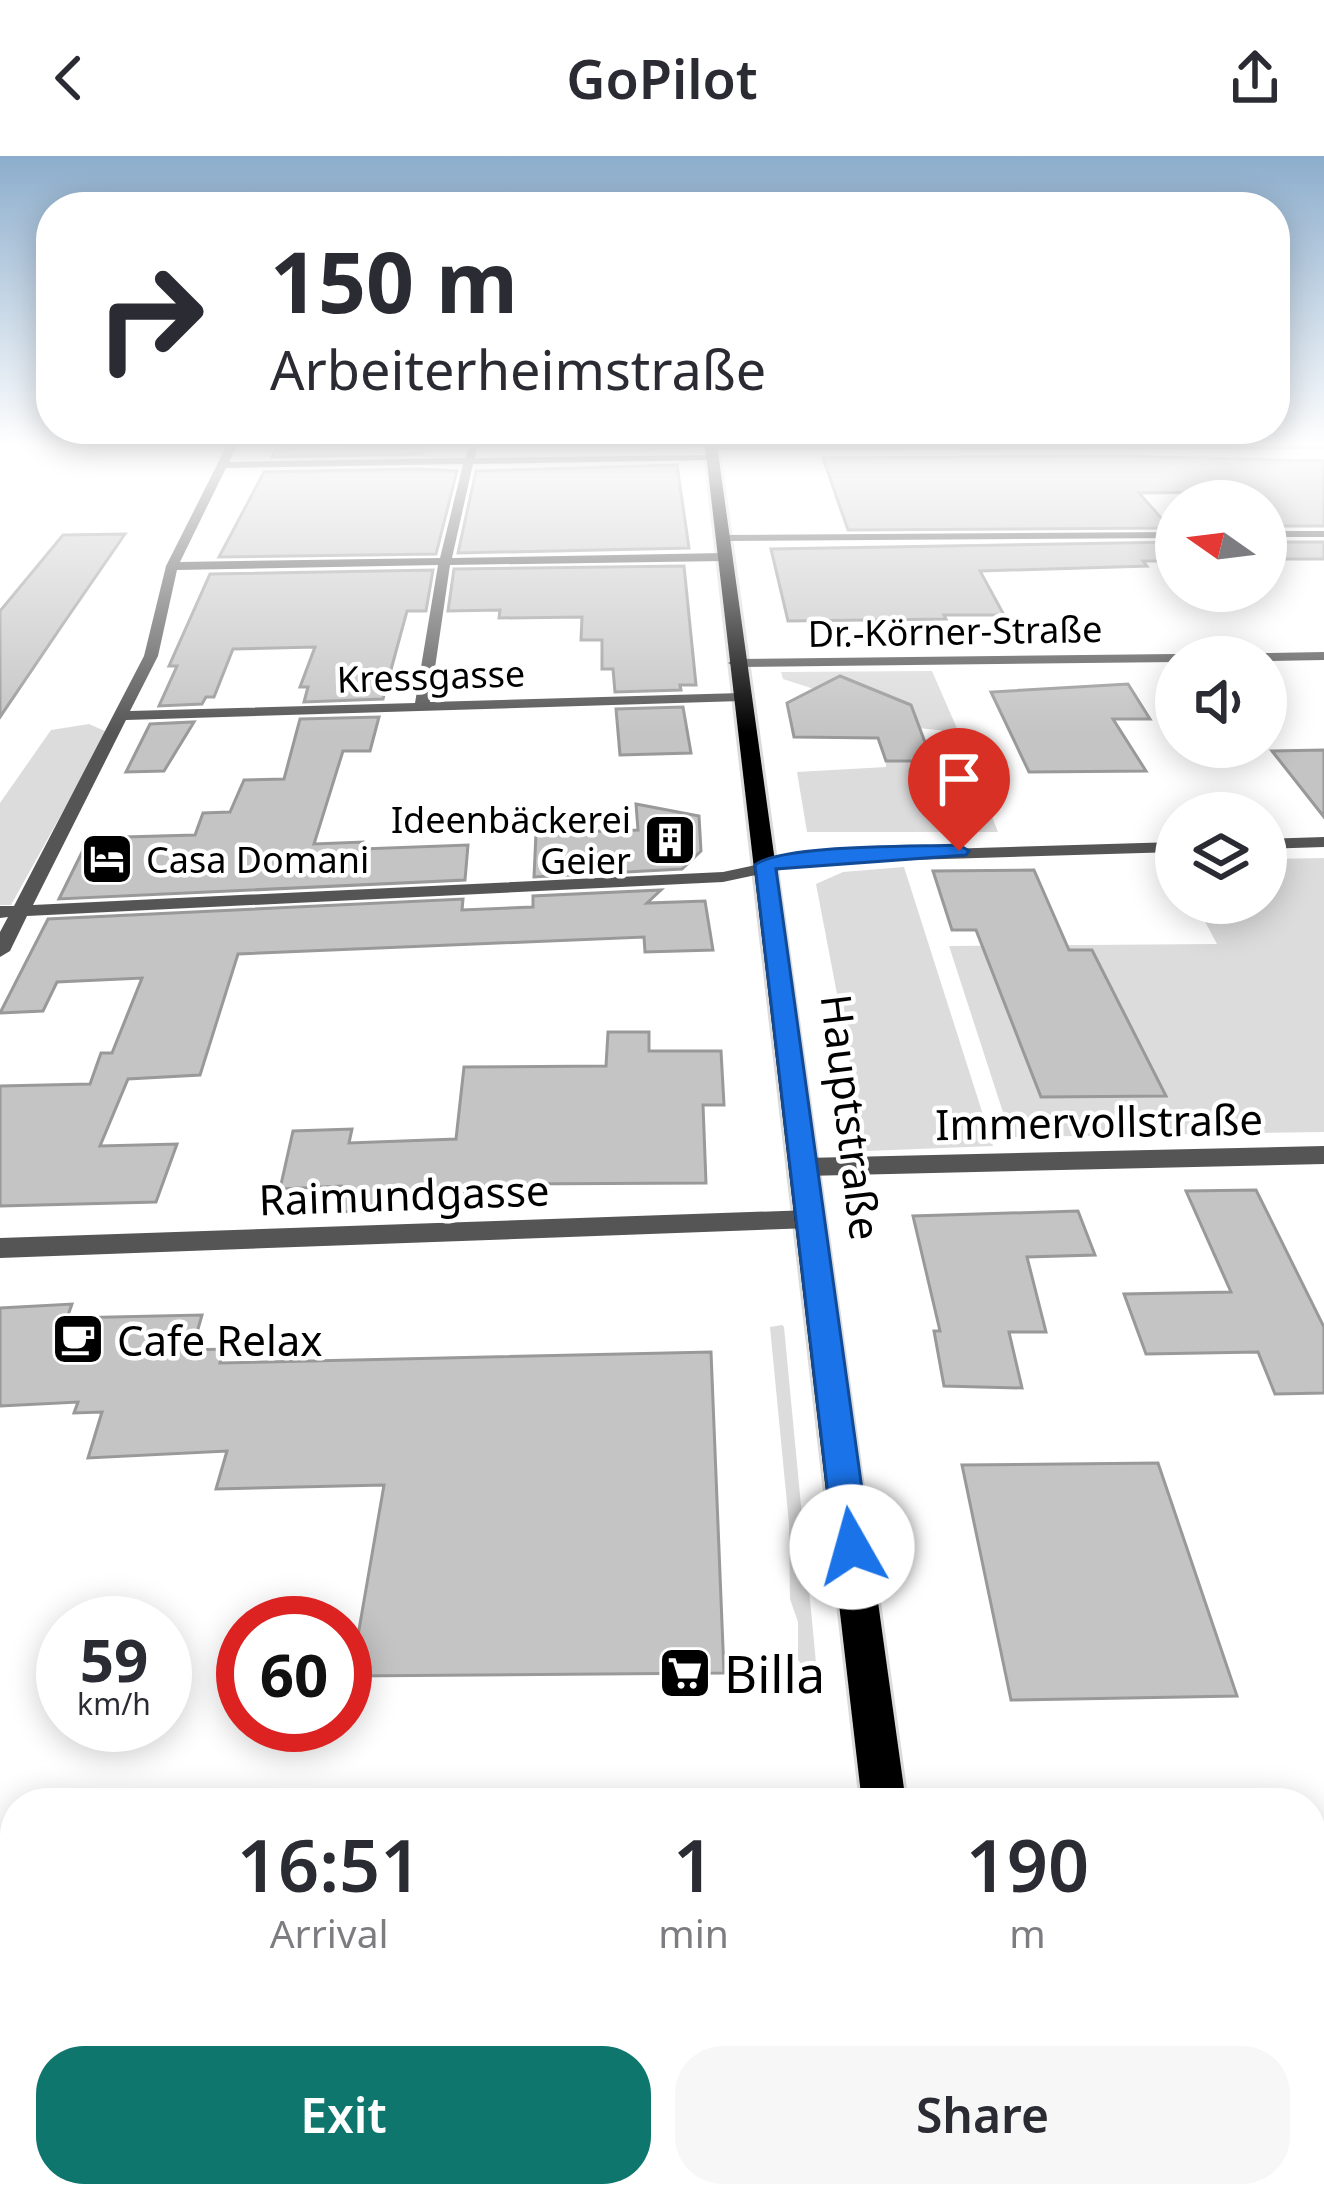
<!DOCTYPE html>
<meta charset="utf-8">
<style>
:root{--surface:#fff;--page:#f7f7f7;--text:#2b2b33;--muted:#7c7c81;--accent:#0f766e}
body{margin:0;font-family:"Noto Sans",sans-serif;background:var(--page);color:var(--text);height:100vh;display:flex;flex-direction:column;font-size:45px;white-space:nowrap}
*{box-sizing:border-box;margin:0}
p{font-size:39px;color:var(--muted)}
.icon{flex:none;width:66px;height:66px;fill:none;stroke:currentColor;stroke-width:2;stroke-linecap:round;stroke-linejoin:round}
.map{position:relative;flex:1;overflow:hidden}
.sheet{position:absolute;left:0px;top:1632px;width:1326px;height:420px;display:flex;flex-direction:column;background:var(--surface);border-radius:48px 48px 0 0;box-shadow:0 6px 30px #0003}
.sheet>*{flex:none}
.guide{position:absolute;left:36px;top:36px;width:1254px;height:252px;border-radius:48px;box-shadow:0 6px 30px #0003;background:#fff;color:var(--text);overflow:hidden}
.needle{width:78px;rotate:284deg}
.buttons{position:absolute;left:1155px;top:324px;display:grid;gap:24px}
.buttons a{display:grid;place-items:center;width:132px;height:132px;border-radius:50%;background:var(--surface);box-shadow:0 6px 30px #0003;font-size:60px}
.speed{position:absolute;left:36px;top:1440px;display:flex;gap:24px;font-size:60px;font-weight:700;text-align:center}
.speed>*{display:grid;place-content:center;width:156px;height:156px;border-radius:50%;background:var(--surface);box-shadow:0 6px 30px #0003;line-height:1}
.speed small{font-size:30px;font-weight:400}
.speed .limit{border:18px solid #d22;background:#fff;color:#111}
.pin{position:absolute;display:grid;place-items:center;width:102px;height:102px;color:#fff;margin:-123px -51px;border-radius:50% 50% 50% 0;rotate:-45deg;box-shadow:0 0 12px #0007}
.pin .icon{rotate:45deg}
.me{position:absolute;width:132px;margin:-66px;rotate:353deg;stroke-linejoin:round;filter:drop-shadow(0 0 9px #0008)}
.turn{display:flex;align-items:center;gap:42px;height:252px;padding:0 36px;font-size:54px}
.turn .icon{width:156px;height:156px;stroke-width:2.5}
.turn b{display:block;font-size:84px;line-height:102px}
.eta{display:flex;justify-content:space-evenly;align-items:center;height:204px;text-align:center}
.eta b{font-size:72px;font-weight:600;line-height:84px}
.button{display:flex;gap:24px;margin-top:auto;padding:24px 36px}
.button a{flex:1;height:138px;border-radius:48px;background:var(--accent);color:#fff;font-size:48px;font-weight:600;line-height:138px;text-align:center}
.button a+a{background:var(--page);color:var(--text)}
header{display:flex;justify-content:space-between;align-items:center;height:156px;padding:0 36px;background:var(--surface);font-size:54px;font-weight:600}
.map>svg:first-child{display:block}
.green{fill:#dcdcdc}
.building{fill:#c4c4c4;stroke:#999;stroke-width:3}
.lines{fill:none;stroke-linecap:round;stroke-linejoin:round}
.primary-casing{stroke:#dbdbdb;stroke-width:6}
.street{fill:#555;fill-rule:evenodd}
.primary{fill:#000;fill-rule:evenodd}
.route{fill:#1a73e8;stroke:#114b97;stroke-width:3}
.labels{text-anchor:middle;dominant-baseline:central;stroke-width:9;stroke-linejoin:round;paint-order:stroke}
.far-street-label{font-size:36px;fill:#000;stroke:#fff}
.far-poi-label{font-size:36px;fill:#000;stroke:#fff;text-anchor:end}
.street-label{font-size:42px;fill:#000;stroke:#fff}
.poi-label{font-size:42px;fill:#000;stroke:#fff;text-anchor:start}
.near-poi-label{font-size:51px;fill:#000;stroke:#fff;text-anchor:start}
</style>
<header><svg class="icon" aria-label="back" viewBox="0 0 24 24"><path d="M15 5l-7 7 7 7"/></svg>GoPilot<svg class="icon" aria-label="share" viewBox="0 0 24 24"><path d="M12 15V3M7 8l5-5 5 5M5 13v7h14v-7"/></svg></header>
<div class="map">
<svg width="1324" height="2052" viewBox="0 0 1324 2052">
<rect width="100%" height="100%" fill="#fff"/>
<g class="green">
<polygon points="932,515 962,584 947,575 899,570 886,539 841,520 814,533 783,523 781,516"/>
<polygon points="89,568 107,576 11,749 0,749 0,647 51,574"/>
<polygon points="966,594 998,676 807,676 797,616 886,611 886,605 954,604"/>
<polygon points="1324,702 1324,976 1011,981 949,790 1217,788 1195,747 1266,747 1266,703"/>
<polygon points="904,711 993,990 867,995 816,728 843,716"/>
<polygon points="782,1169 784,1171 818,1528 798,1504 798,1466 790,1443 789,1368 770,1171"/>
<polygon points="1311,1828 1324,1828 1324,2052 1059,2052 1057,2037 1311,2037"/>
<polygon points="0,1894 15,1894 15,2037 806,2037 807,2052 0,2052"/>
</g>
<g class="building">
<polygon points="278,289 328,291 424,289 422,298 272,301"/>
<polygon points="1114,300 1324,305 1324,370 1266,370 1266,345 1234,345 1224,336 1139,337 1170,372 848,374 823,302"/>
<polygon points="677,309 689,392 458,397 476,315"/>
<polygon points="419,313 457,315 436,398 219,401 264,316"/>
<polygon points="125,378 63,468 0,561 0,455 63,379"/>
<polygon points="1176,386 1176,405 1143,405 1147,410 980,415 1004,459 944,459 946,463 788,465 771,393"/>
<rect x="1266" y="386" width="58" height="17"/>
<polygon points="684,410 696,529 680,529 681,534 615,536 613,513 602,513 602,484 581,484 582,461 499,462 500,454 448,455 454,413"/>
<polygon points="433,414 426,455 407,455 383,543 304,546 308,531 300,531 315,491 233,493 214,541 206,541 202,548 159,550 177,510 169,510 210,418"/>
<polygon points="840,520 911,549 932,605 886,605 878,582 794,581 787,547"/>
<polygon points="1128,528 1150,563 1113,563 1146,615 1029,616 991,536"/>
<polygon points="683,551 691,597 620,599 616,553"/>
<polygon points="379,561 370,595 343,595 314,688 363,686 362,693 468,689 465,724 59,743 89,682 195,679 203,657 230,656 244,624 284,623 300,563"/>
<polygon points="194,566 164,615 126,616 150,568"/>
<polygon points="1324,594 1324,661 1272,595"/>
<polygon points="636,648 699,660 701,695 682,713 534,721 536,677 638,674"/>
<polygon points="1034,714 1069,794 1092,794 1166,940 1041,941 976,774 952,774 933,715"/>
<polygon points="661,734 647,747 705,745 713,794 645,796 644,781 238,798 200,919 128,923 100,990 177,988 156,1046 0,1050 0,930 90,928 101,897 112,897 142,822 57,826 43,855 0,857 48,763 463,743 462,754 533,751 533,740"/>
<polygon points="608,876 649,876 649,895 721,895 724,949 703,949 706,1027 509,1028 508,1034 388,1038 386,1054 337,1056 341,1030 280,1033 293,975 352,973 349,987 456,983 464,911 606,910"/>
<polygon points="1256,1034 1324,1171 1324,1237 1275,1238 1258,1196 1146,1198 1124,1138 1231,1136 1186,1035"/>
<polygon points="1078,1055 1095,1099 1027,1101 1046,1176 1009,1176 1022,1232 944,1230 934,1175 940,1175 913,1060"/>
<polygon points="72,1148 67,1162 202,1159 192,1194 223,1193 220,1207 711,1196 724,1517 351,1520 384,1329 216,1333 227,1295 88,1302 102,1256 74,1257 78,1246 0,1250 0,1152"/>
<polygon points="1158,1307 1237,1540 1011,1544 962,1309"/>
</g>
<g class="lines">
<g class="primary-casing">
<g id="primary">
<polygon points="705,289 717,289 906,1647 862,1647"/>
<polygon points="896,2037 950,2037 951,2052 897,2052"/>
</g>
</g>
<g class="street">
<path d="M227,289H237L229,306L465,302L471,289L477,292L475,302L716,299L712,304L473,308L452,402L724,397L730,401L724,405L450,409L430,546L741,537L748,541L741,545L126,564L33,749L723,716L812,697L1176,686V696L812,707L723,726L27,760L10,795L0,801V776L8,761L0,762V750H14L144,500L166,410ZM463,308L440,402L180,406L226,312ZM438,409L415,547L130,555L158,500L177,414Z"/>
<polygon points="1324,289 1324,293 706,294 711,291"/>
<rect x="1266" y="375" width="58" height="6"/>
<polygon points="1176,376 1176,382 723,385 717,382 723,379"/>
<polygon points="1324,496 1324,504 1266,505 1266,501 1259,501 1266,497"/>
<polygon points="1176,498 1182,501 1176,501 1176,506 735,511 728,507 735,503"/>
<polygon points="1324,681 1324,691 1266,693 1266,683"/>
<polygon points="1324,990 1324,1008 805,1020 793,1011 805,1002"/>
<polygon points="811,1054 820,1056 823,1063 820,1070 811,1072 0,1102 0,1082"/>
<rect x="1311" y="1721" width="13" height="38"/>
<polygon points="15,1761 15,1799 0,1800 0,1762"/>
</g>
<use href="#primary" class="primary"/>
</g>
<linearGradient id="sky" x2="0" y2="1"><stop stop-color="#8cadcc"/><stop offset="0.5" stop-color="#fff"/><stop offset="1" stop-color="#fff" stop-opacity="0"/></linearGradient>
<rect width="1324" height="577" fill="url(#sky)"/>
<path class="route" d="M959,689L969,695L966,699L776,713L870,1391L864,1403L852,1408L840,1403L834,1391L755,709C782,688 918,691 959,689Z"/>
<defs>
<g id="building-square" transform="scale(2.7)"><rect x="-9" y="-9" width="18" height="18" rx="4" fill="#000" stroke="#fff"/><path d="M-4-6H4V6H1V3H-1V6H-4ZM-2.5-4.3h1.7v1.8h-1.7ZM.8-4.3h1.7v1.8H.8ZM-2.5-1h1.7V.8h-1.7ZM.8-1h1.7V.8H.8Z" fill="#fff"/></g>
<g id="hotel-square" transform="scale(2.7)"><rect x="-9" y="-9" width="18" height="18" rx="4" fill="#000" stroke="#fff"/><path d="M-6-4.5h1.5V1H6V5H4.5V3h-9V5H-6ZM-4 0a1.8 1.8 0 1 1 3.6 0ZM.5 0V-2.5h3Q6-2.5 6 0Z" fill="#fff"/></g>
<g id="cafe-square" transform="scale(2.7)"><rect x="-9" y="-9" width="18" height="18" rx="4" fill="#000" stroke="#fff"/><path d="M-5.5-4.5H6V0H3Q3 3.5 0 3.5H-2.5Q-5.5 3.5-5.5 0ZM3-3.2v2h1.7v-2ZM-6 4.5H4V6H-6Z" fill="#fff"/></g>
<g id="supermarket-square" transform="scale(2.7)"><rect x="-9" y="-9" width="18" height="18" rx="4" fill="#000" stroke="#fff"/><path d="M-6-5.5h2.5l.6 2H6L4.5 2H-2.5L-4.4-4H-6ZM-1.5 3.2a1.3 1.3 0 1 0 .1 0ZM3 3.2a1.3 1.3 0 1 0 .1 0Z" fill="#fff"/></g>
</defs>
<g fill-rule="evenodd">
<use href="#building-square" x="670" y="684"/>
<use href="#hotel-square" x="107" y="703"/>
<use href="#cafe-square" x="78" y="1183"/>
<use href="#supermarket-square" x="685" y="1517"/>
</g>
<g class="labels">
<g class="far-street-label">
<text transform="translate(955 475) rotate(-1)">Dr.-Körner-Straße</text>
<text transform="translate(431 520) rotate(-2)">Kressgasse</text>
</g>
<g class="far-poi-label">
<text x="631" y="663">Ideenbäckerei<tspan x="631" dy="41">Geier</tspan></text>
<text x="146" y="703" text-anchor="start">Casa Domani</text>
</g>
<g class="street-label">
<text transform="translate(852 961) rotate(83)">Hauptstraße</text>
<text transform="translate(1099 965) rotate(-1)">Immervollstraße</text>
<text transform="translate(404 1038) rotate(-2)">Raimundgasse</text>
</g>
<g class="poi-label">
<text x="117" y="1183">Cafe Relax</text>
</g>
<g class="near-poi-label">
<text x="724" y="1517">Billa</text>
</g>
</g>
</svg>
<div class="buttons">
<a><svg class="needle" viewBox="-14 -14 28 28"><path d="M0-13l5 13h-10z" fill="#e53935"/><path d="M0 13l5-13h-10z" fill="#7c7c81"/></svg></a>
<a><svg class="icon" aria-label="sound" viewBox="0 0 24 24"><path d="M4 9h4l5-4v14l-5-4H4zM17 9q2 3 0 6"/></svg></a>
<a><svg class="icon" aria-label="layers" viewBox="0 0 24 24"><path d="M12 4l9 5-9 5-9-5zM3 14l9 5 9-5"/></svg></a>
</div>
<div class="speed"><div>59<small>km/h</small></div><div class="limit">60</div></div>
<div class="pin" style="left:959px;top:695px;background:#d93025"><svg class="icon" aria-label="arrive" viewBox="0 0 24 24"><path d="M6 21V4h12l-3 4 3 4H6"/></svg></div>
<svg class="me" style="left:852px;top:1391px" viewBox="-20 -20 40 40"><circle r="19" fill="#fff"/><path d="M0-13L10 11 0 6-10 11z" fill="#1a73e8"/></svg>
<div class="guide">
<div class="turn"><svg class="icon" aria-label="right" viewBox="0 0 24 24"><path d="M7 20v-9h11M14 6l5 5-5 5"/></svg><div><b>150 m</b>Arbeiterheimstraße</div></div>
</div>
<section class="sheet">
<div class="eta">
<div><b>16:51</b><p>Arrival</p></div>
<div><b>1</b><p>min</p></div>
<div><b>190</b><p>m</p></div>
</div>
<div class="button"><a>Exit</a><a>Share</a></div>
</section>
</div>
